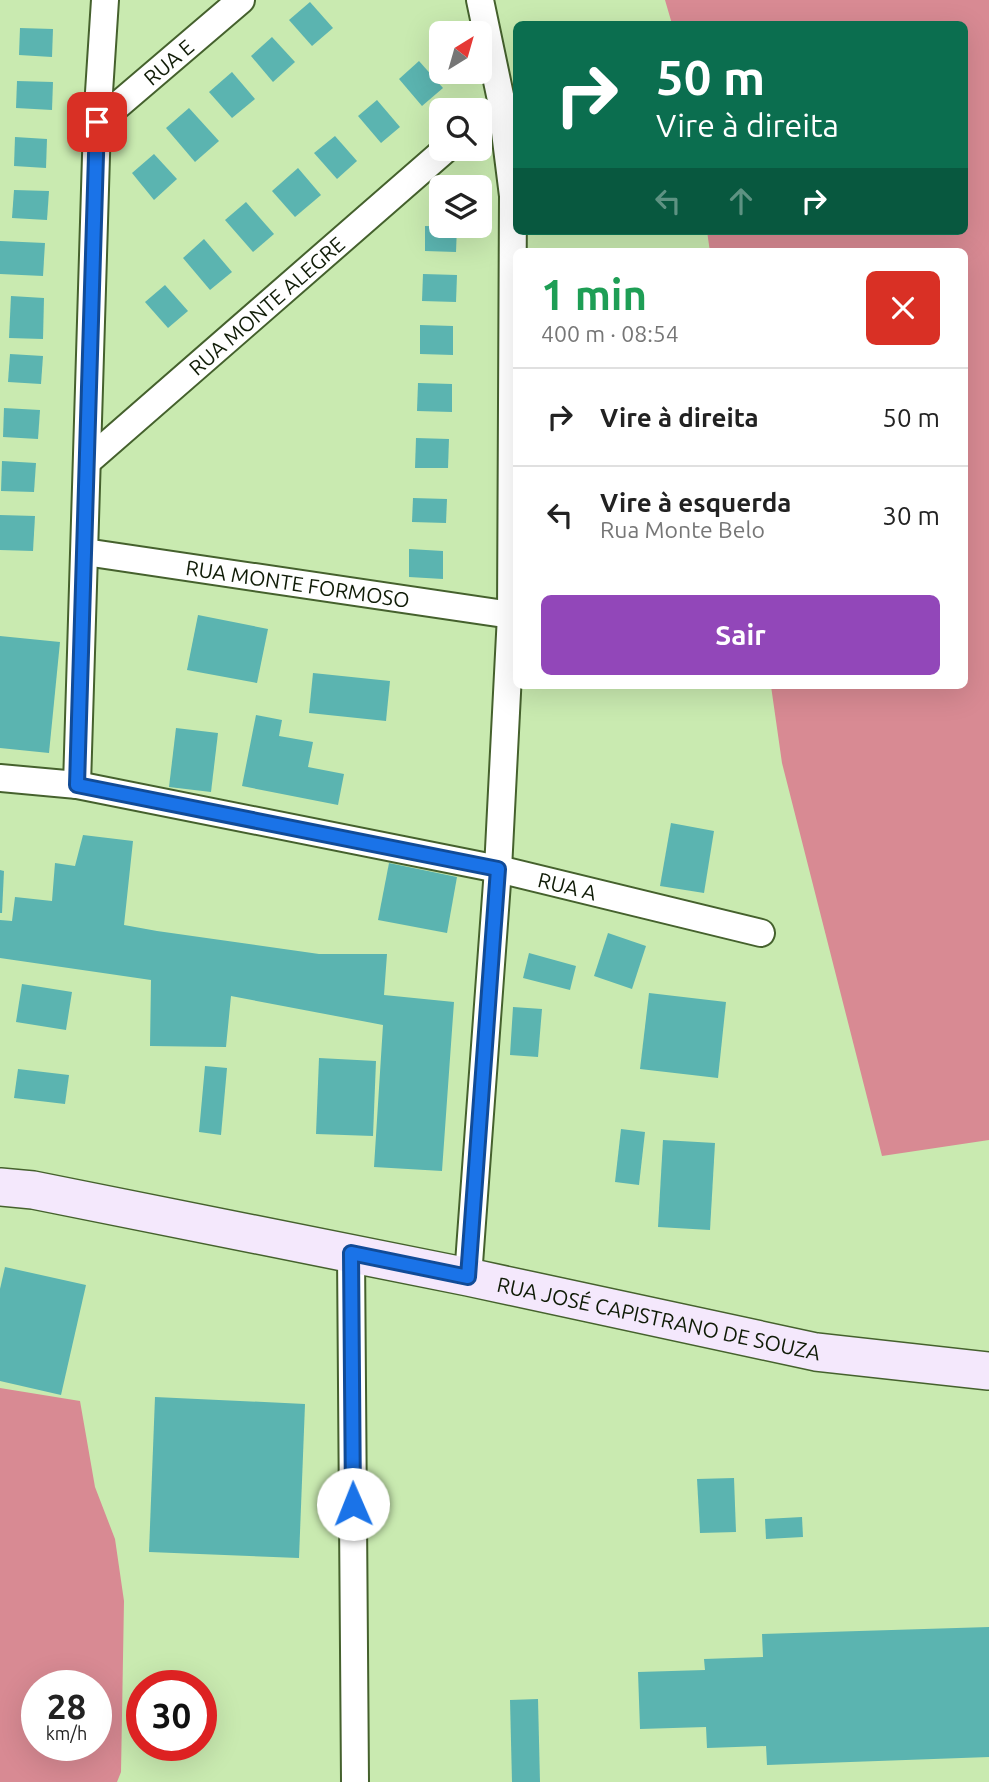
<!DOCTYPE html>
<html lang="pt">
<meta charset="utf-8">
<style>
:root{--surface:#fff;--page:#f6f6f6;--text:#222;--muted:#767676;--line:#e0e0e0;--accent:#9247b9}
body{margin:0;font-family:Ubuntu,sans-serif;background:var(--page);color:var(--text);height:100vh;display:flex;flex-direction:column;font-size:26px;white-space:nowrap}
*{box-sizing:border-box;margin:0}
p{font-size:23px;color:var(--muted)}
.icon{flex:none;width:38px;height:38px;fill:none;stroke:currentColor;stroke-width:2;stroke-linecap:round;stroke-linejoin:round}
.map{position:relative;flex:1;overflow:hidden}
.panel{position:absolute;left:513px;top:248px;width:455px;height:441px;display:flex;flex-direction:column;background:var(--surface);border-radius:10px;box-shadow:0 7px 28px #0002}
.panel>*{flex:none}
.hud{position:absolute;left:513px;top:21px;width:455px;height:214px;border-radius:10px;box-shadow:0 7px 28px #0002;background:#0b6e4f;color:#fff;overflow:hidden}
.needle{width:46px;rotate:37deg}
.controls{position:absolute;left:429px;top:21px;display:grid;gap:14px}
.controls a{display:grid;place-items:center;width:63px;height:63px;border-radius:10px;background:var(--surface);box-shadow:0 7px 28px #0002;font-size:35px}
.speed{position:absolute;left:21px;top:1670px;display:flex;gap:14px;font-size:35px;font-weight:700;text-align:center}
.speed>*{display:grid;place-content:center;width:91px;height:91px;border-radius:50%;background:var(--surface);box-shadow:0 7px 28px #0002;line-height:1}
.speed small{font-size:18px;font-weight:400}
.speed .limit{border:10px solid #d22;background:#fff;color:#111}
.pin{position:absolute;display:grid;place-items:center;width:60px;height:60px;color:#fff;margin:-30px;border-radius:14px;box-shadow:0 4px 10px #0006}
.me{position:absolute;width:77px;margin:-38px;rotate:359deg;stroke-linejoin:round;filter:drop-shadow(0 0 5px #0008)}
.turn{display:flex;align-items:center;gap:24px;height:147px;padding:0 28px;font-size:32px}
.turn .icon{width:91px;height:91px;stroke-width:2.5}
.turn b{display:block;font-size:49px;line-height:60px}
.lanes{display:flex;align-items:center;height:66px;padding:0 28px;background:#0003;justify-content:center;gap:35px;direction:ltr}
.lanes .off{opacity:.35}
.round{display:grid;place-items:center;flex:none;width:74px;height:74px;border-radius:10px;background:var(--page)}
.overview{display:flex;align-items:center;justify-content:space-between;height:119px;padding:0 28px}
h1{font-size:42px;font-weight:600;line-height:52px;color:#1e9e55}
.action{display:flex;gap:14px;margin-top:auto;padding:14px 28px}
.action a{flex:1;height:80px;border-radius:10px;background:var(--accent);color:#fff;font-size:28px;font-weight:600;line-height:80px;text-align:center}
ul{padding:0;list-style:none}
li{display:flex;align-items:center;gap:21px;height:98px;padding:0 28px;border-top:2px solid var(--line)}
li div{flex:1}
li b{display:block;font-size:26px}
li em{font-style:normal}
.map>svg:first-child{display:block}
.forest{fill:#d88a93;fill-rule:evenodd}
.building{fill:#5bb4b0}
.lines{fill:none;stroke-linecap:round;stroke-linejoin:round}
.minor-casing{stroke:#45612d;stroke-width:30}
.secondary-casing{stroke:#45612d;stroke-width:40}
.minor{stroke:#fff;stroke-width:26}
.secondary{stroke:#f4e8fc;stroke-width:37}
.route-casing{stroke:#114b97;stroke-width:18}
.route{stroke:#1a73e8;stroke-width:12}
.labels{text-anchor:middle;dominant-baseline:central;stroke-width:5;stroke-linejoin:round;paint-order:stroke}
.street-label{font-size:21px;fill:#0f1b06;stroke:#fff}
</style>
<div class="map">
<svg width="989" height="1782" viewBox="0 0 989 1782">
<rect width="100%" height="100%" fill="#c9eab0"/>
<g class="forest">
<polygon points="665,0 989,0 989,1140 882,1156 782,763 771,686 964,686 964,252 710,252 707,231 964,231 964,24 672,24"/>
<path d="M0,1388L80,1401L95,1487L115,1539L124,1601L121,1772L117,1782H0ZM37,1685H96V1745H37Z"/>
</g>
<g class="building">
<polygon points="310,2 333,28 312,46 289,20"/>
<polygon points="20,28 53,29 52,57 19,55"/>
<polygon points="272,37 295,62 273,82 251,56"/>
<polygon points="419,61 443,88 422,106 399,79"/>
<polygon points="232,72 255,99 232,118 209,92"/>
<polygon points="17,81 53,82 52,110 16,108"/>
<polygon points="377,100 400,127 381,143 358,116"/>
<polygon points="189,108 219,141 195,162 166,128"/>
<polygon points="335,136 357,161 337,179 314,153"/>
<polygon points="15,137 47,139 46,168 14,166"/>
<polygon points="154,154 177,179 154,200 132,173"/>
<polygon points="298,168 321,195 295,217 272,191"/>
<polygon points="14,190 49,191 47,220 12,218"/>
<polygon points="246,202 274,234 253,252 225,220"/>
<polygon points="425,226 457,227 456,252 425,251"/>
<polygon points="204,239 232,272 210,290 183,258"/>
<polygon points="0,241 45,243 43,276 0,274"/>
<polygon points="423,274 457,275 456,302 422,301"/>
<polygon points="165,285 188,311 168,328 145,302"/>
<polygon points="11,296 44,298 43,339 9,338"/>
<polygon points="420,325 453,326 453,355 420,354"/>
<polygon points="10,354 43,356 41,384 8,382"/>
<polygon points="418,383 452,384 452,412 417,411"/>
<polygon points="4,408 40,410 38,439 3,437"/>
<polygon points="416,438 449,439 448,468 415,468"/>
<polygon points="2,461 36,463 34,492 1,491"/>
<polygon points="413,498 447,499 446,523 412,522"/>
<polygon points="0,515 35,516 33,551 0,550"/>
<polygon points="409,549 443,551 443,579 409,577"/>
<polygon points="198,615 268,629 257,683 187,670"/>
<polygon points="0,636 60,642 49,753 0,748"/>
<polygon points="313,673 390,681 386,721 309,713"/>
<polygon points="256,715 282,720 279,736 313,742 308,767 344,774 338,805 242,786"/>
<polygon points="176,728 218,733 211,792 169,787"/>
<polygon points="671,823 714,831 704,893 660,886"/>
<polygon points="83,835 133,841 124,925 157,931 319,954 387,954 384,995 454,1002 442,1171 374,1167 383,1025 231,996 226,1047 150,1046 151,980 0,958 0,920 12,921 15,897 52,901 55,863 75,866"/>
<polygon points="389,863 457,877 447,933 378,920"/>
<polygon points="0,870 4,871 2,913 0,913"/>
<polygon points="608,933 646,946 632,989 594,976"/>
<polygon points="529,953 576,966 570,990 523,978"/>
<polygon points="22,984 72,992 66,1030 16,1022"/>
<polygon points="649,993 726,1002 718,1078 640,1069"/>
<polygon points="513,1007 542,1009 538,1057 510,1055"/>
<polygon points="319,1058 376,1061 373,1136 316,1134"/>
<polygon points="205,1066 227,1068 221,1135 199,1132"/>
<polygon points="18,1069 69,1075 65,1104 14,1098"/>
<polygon points="621,1129 645,1132 639,1185 615,1182"/>
<polygon points="663,1140 715,1143 710,1230 658,1227"/>
<polygon points="5,1267 86,1285 61,1395 0,1381 0,1289"/>
<polygon points="155,1397 305,1404 299,1558 149,1552"/>
<polygon points="734,1478 736,1532 700,1533 697,1479"/>
<polygon points="802,1517 803,1537 766,1539 765,1519"/>
<polygon points="989,1627 989,1757 767,1765 766,1746 707,1748 706,1727 640,1729 638,1672 705,1670 704,1659 763,1657 762,1634"/>
<polygon points="538,1699 540,1782 512,1782 510,1700"/>
</g>
<g class="lines">
<g class="minor-casing">
<g id="minor">
<path id="s1" d="M97,123L241,0"/>
<path id="s2" d="M87,462L446,149"/>
<path id="s3" d="M85,552L511,615"/>
<path id="s4" d="M0,778L77,785L498,869L761,933"/>
<polyline points="77,785 97,123 105,0"/>
<polyline points="351,1253 355,1782"/>
<polyline points="468,1277 498,869 511,615 513,196 501,100 480,0"/>
</g>
</g>
<g class="secondary-casing">
<g id="secondary">
<path id="s5" d="M0,1187L33,1190L468,1277L816,1352L989,1371"/>
</g>
</g>
<use href="#minor" class="minor"/>
<use href="#secondary" class="secondary"/>
</g>
<g class="lines">
<g class="route-casing">
<polyline id="route" points="97,122 77,785 498,869 468,1277 351,1253 353,1504"/>
</g>
<use href="#route" class="route"/>
</g>
<g class="labels">
<g class="street-label">
<text stroke="none"><textPath href="#s1" startOffset="94">RUA E</textPath></text>
<text stroke="none"><textPath href="#s2" startOffset="238">RUA MONTE ALEGRE</textPath></text>
<text stroke="none"><textPath href="#s3" startOffset="215">RUA MONTE FORMOSO</textPath></text>
<text stroke="none"><textPath href="#s4" startOffset="578">RUA A</textPath></text>
<text stroke="none"><textPath href="#s5" startOffset="672">RUA JOSÉ CAPISTRANO DE SOUZA</textPath></text>
</g>
</g>
</svg>
<div class="controls">
<a><svg class="needle" viewBox="-14 -14 28 28"><path d="M0-13l5 13h-10z" fill="#e53935"/><path d="M0 13l5-13h-10z" fill="#767676"/></svg></a>
<a><svg class="icon" aria-label="search" viewBox="0 0 24 24"><circle cx="10" cy="10" r="6"/><path d="M15 15l6 6"/></svg></a>
<a><svg class="icon" aria-label="layers" viewBox="0 0 24 24"><path d="M12 4l9 5-9 5-9-5zM3 14l9 5 9-5"/></svg></a>
</div>
<div class="speed"><div>28<small>km/h</small></div><div class="limit">30</div></div>
<div class="pin" style="left:97px;top:122px;background:#d93025"><svg class="icon" aria-label="arrive" viewBox="0 0 24 24"><path d="M6 21V4h12l-3 4 3 4H6"/></svg></div>
<svg class="me" style="left:353px;top:1504px" viewBox="-20 -20 40 40"><circle r="19" fill="#fff"/><path d="M0-13L10 11 0 6-10 11z" fill="#1a73e8"/></svg>
<div class="hud">
<div class="turn"><svg class="icon" aria-label="right" viewBox="0 0 24 24"><path d="M7 20v-9h11M14 6l5 5-5 5"/></svg><div><b>50 m</b>Vire à direita</div></div>
<div class="lanes"><svg class="icon off" aria-label="left" viewBox="0 0 24 24"><path d="M17 20v-9H6M10 6l-5 5 5 5"/></svg><svg class="icon off" aria-label="ahead" viewBox="0 0 24 24"><path d="M12 20V5M6 11l6-6 6 6"/></svg><svg class="icon" aria-label="right" viewBox="0 0 24 24"><path d="M7 20v-9h11M14 6l5 5-5 5"/></svg></div>
</div>
<section class="panel">
<div class="overview"><div><h1>1 min</h1><p>400 m · 08:54</p></div><a class="round" style="background:#d93025;color:#fff"><svg class="icon" aria-label="close" viewBox="0 0 24 24"><path d="M6 6l12 12M18 6L6 18"/></svg></a></div>
<ul>
<li><svg class="icon" aria-label="right" viewBox="0 0 24 24"><path d="M7 20v-9h11M14 6l5 5-5 5"/></svg><div><b>Vire à direita</b></div><em>50 m</em></li>
<li><svg class="icon" aria-label="left" viewBox="0 0 24 24"><path d="M17 20v-9H6M10 6l-5 5 5 5"/></svg><div><b>Vire à esquerda</b><p>Rua Monte Belo</p></div><em>30 m</em></li>
</ul>
<div class="action"><a>Sair</a></div>
</section>
</div>
